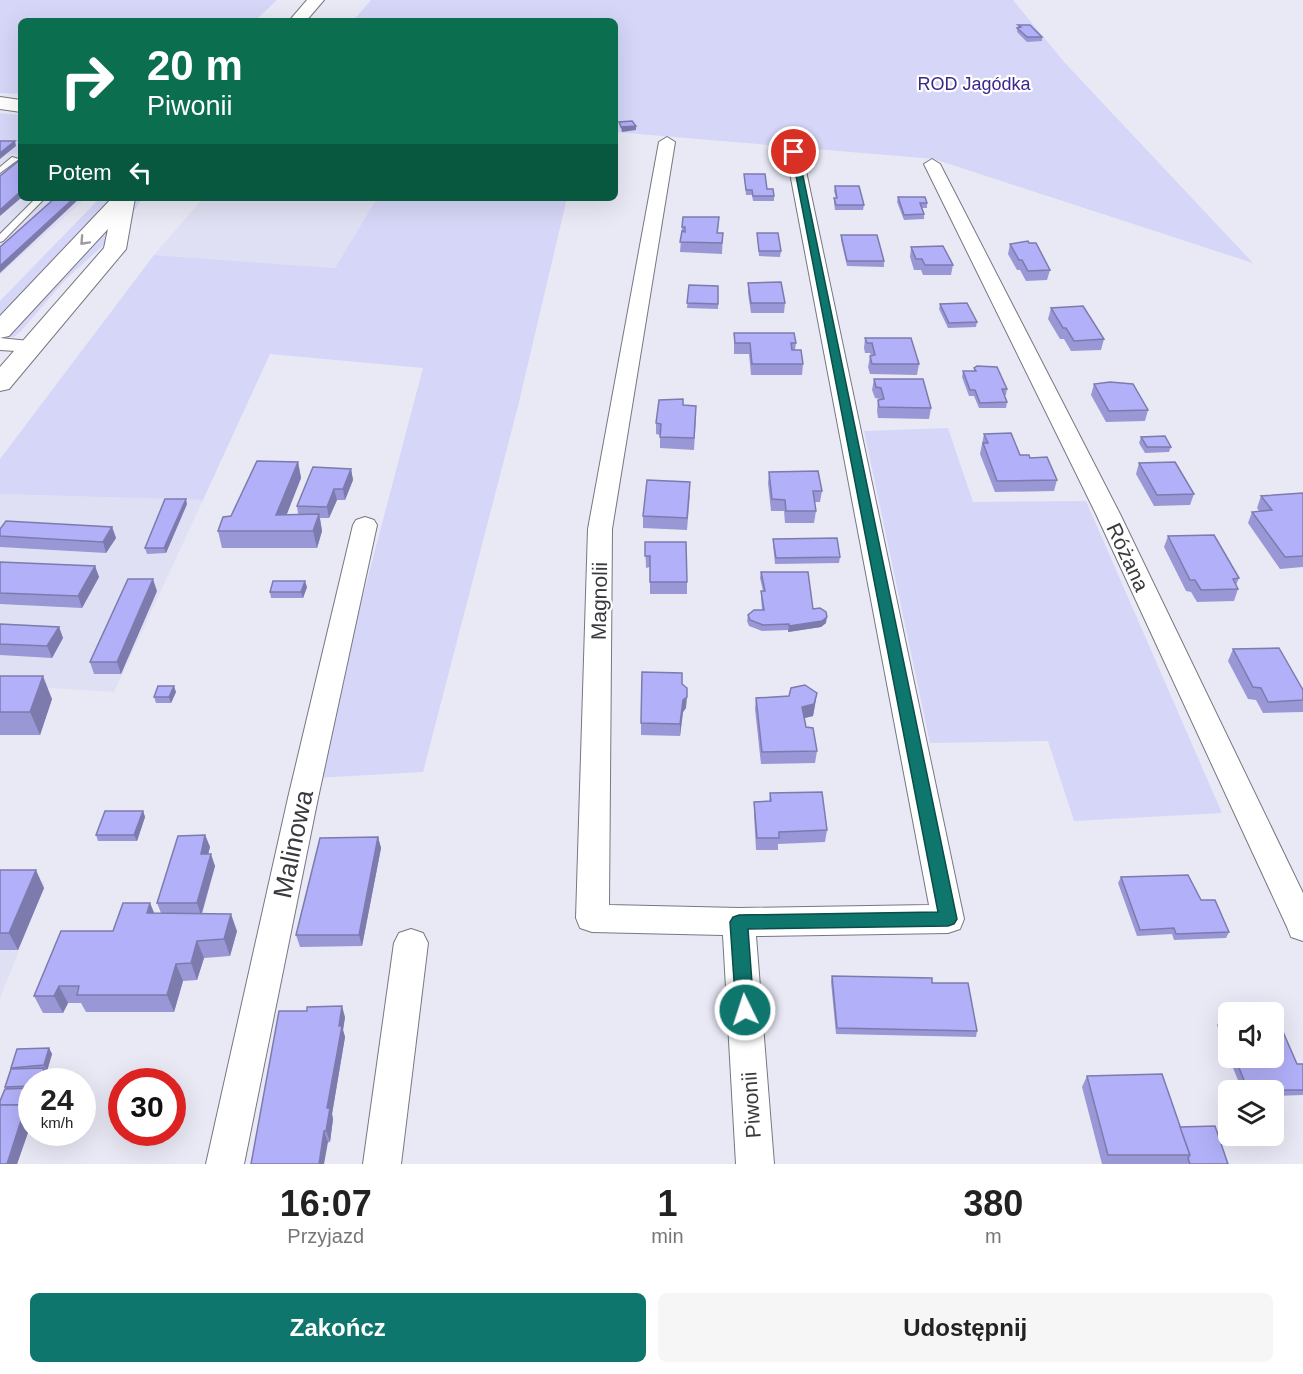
<!DOCTYPE html>
<html lang="pl">
<meta charset="utf-8">
<style>
:root{--surface:#fff;--page:#f6f6f6;--text:#222;--muted:#767676;--accent:#0f766e}
body{margin:0;font-family:Arial,sans-serif;background:var(--page);color:var(--text);height:100vh;display:flex;flex-direction:column;font-size:22px;white-space:nowrap}
*{box-sizing:border-box;margin:0}
p{font-size:20px;color:var(--muted)}
.icon{flex:none;width:33px;height:33px;fill:none;stroke:currentColor;stroke-width:2;stroke-linecap:round;stroke-linejoin:round}
.map{position:relative;height:1164px;overflow:hidden}
.sheet{display:flex;flex-direction:column;background:var(--surface);flex:1}
.sheet>*{flex:none}
.guide{position:absolute;left:18px;top:18px;width:600px;height:183px;border-radius:9px;box-shadow:0 6px 24px #0002;background:#0b6e4f;color:#fff;overflow:hidden}
.controls{position:absolute;left:1218px;top:1002px;display:grid;gap:12px}
.controls a{display:grid;place-items:center;width:66px;height:66px;border-radius:9px;background:var(--surface);box-shadow:0 6px 24px #0002;font-size:30px}
.speed{position:absolute;left:18px;top:1068px;display:flex;gap:12px;font-size:30px;font-weight:700;text-align:center}
.speed>*{display:grid;place-content:center;width:78px;height:78px;border-radius:50%;background:var(--surface);box-shadow:0 6px 24px #0002;line-height:1}
.speed small{font-size:15px;font-weight:400}
.speed .limit{border:9px solid #d22;background:#fff;color:#111}
.pin{position:absolute;display:grid;place-items:center;width:51px;height:51px;color:#fff;margin:-26px;border:3px solid #fff;border-radius:50%;box-shadow:0 2px 6px #0007}
.me{position:absolute;width:66px;margin:-33px;rotate:356deg;stroke-linejoin:round;filter:drop-shadow(0 0 4px #0008)}
.turn{display:flex;align-items:center;gap:21px;height:126px;padding:0 30px;font-size:27px}
.turn .icon{width:78px;height:78px;stroke-width:2.5}
.turn b{display:block;font-size:42px;line-height:51px}
.then{display:flex;align-items:center;height:57px;padding:0 30px;background:#0003;gap:12px;font-size:22px}
.eta{display:flex;justify-content:space-evenly;align-items:center;height:102px;text-align:center}
.eta b{font-size:36px;font-weight:800;line-height:42px}
.button{display:flex;gap:12px;margin-top:auto;padding:12px 30px}
.button a{flex:1;height:69px;border-radius:9px;background:var(--accent);color:#fff;font-size:24px;font-weight:800;line-height:69px;text-align:center}
.button a+a{background:var(--page);color:var(--text)}
.map>svg:first-child{display:block}
.built{fill:#e0e0f4}
.green{fill:#d6d6f8}
.lines{fill:none;stroke-linecap:round;stroke-linejoin:round}
.service-casing{stroke:#777782;stroke-width:2}
.minor-casing{stroke:#777782;stroke-width:2}
.tertiary-casing{stroke:#777782;stroke-width:2}
.service{fill:#fff;fill-rule:evenodd}
.minor{fill:#fff;fill-rule:evenodd}
.tertiary{fill:#fff;fill-rule:evenodd}
.wall{fill:#9997d5}
.shaded-wall{fill:#7d7bae}
.building{fill:#b2b0f8;stroke:#7d7bae;stroke-width:1.5}
.oneway{stroke:#9c9c9e}
.route{fill:#0f766e;stroke:#0a4d48;stroke-width:1.5}
.labels{text-anchor:middle;dominant-baseline:central;stroke-width:4.5;stroke-linejoin:round;paint-order:stroke}
.far-park-label{font-size:18px;fill:#3c278c;stroke:#fff}
.street-label{font-size:21px;fill:#39393e;stroke:#fff}
.near-street-label{font-size:26px;fill:#39393e;stroke:#fff}
</style>
<div class="map">
<svg width="1303" height="1164" viewBox="0 0 1303 1164">
<rect width="100%" height="100%" fill="#e8e9f5"/>
<g class="built">
<polygon points="0,137 21,140 21,198 86,198 0,275"/>
<polygon points="203,198 377,198 335,268 154,255"/>
<polygon points="0,494 203,500 114,692 0,685"/>
<polygon points="44,881 44,888 0,998 0,883"/>
</g>
<g class="green">
<polygon points="0,0 277,0 255,21 21,21 21,94 0,93"/>
<polygon points="371,0 1013,0 1065,63 1253,263 934,159 615,132 615,21 353,21"/>
<polygon points="0,113 21,115 21,154 7,154 17,144 0,143"/>
<polygon points="100,198 114,198 0,315 0,301"/>
<polygon points="136,198 143,198 118,232 66,279 20,332 14,337 8,337"/>
<polygon points="377,198 567,198 518,406 423,772 315,778 423,368 270,354 203,500 0,494 0,459 154,255 335,268"/>
<polygon points="948,428 973,502 1086,501 1222,813 1074,821 1048,741 930,743 864,431"/>
</g>
<g class="lines">
<g class="service-casing">
<g id="service">
<polygon points="12,157 19,159 0,173 0,167"/>
<polygon points="36,198 45,198 3,241 0,242 0,234"/>
</g>
</g>
<g class="minor-casing">
<g id="minor">
<polygon points="667,137 675,142 612,529 609,905 739,908 929,905 786,152 794,147 802,152 964,919 960,929 948,933 756,936 774,1164 736,1164 723,935 592,932 580,928 576,918 588,529 659,142"/>
<polygon points="932,159 940,164 1120,514 1303,893 1303,941 1291,937 1287,927 1096,514 924,164"/>
<polygon points="0,338 39,342 42,346 39,350 32,352 0,350"/>
<polygon points="365,517 374,520 377,525 318,798 244,1164 206,1164 288,798 353,525 356,520"/>
<polygon points="411,929 423,933 428,943 401,1164 363,1164 394,943 399,933"/>
</g>
</g>
<g class="tertiary-casing">
<g id="tertiary">
<polygon points="307,0 324,0 306,21 289,21"/>
<polygon points="0,97 21,100 21,112 0,109"/>
<polygon points="112,198 135,198 126,249 9,389 0,391 0,367 104,248 108,229 9,336 0,338 0,316"/>
</g>
</g>
<use href="#service" class="service"/>
<use href="#minor" class="minor"/>
<use href="#tertiary" class="tertiary"/>
</g>
<g class="wall">
<polygon points="1018,25 1042,37 1042,41 1027,42 1017,32"/>
<polygon points="744,174 767,189 774,196 774,201 753,201 752,195 746,195"/>
<polygon points="835,186 864,205 863,210 835,210 834,203 834,198 836,198 834,191"/>
<polygon points="898,197 927,203 927,208 922,208 924,214 924,219 904,220 897,202"/>
<polygon points="719,217 718,233 723,233 722,254 680,252 682,227"/>
<polygon points="757,233 781,251 780,257 759,256"/>
<polygon points="841,235 884,261 884,267 847,266 841,240"/>
<polygon points="1010,244 1050,270 1047,280 1026,281 1020,270 1017,270 1008,254"/>
<polygon points="911,247 953,265 951,275 923,275 921,270 914,270 910,257"/>
<polygon points="748,283 785,303 784,313 751,313 748,293"/>
<polygon points="689,285 718,286 718,309 687,308"/>
<polygon points="940,304 977,322 976,327 948,328 939,309"/>
<polygon points="1051,308 1104,339 1101,350 1071,351 1064,339 1060,339 1048,319"/>
<polygon points="734,333 796,343 795,350 803,364 802,375 751,375 749,354 734,354"/>
<polygon points="865,338 919,364 917,375 870,374 868,367 870,356 871,356 870,353 865,353 864,348"/>
<polygon points="974,368 1007,389 1006,395 1004,395 1007,402 1006,408 979,408 974,396 969,396 962,377 963,371 974,371"/>
<polygon points="874,379 931,408 929,419 878,418 877,411 878,400 880,400 880,399 875,398 872,390"/>
<polygon points="1094,384 1148,410 1145,421 1106,422 1091,395"/>
<polygon points="683,405 696,417 694,450 660,448 660,435 656,434 656,423"/>
<polygon points="984,434 1020,455 1030,458 1057,480 1054,491 995,492 980,454"/>
<polygon points="1141,437 1171,447 1169,452 1145,453 1139,443"/>
<polygon points="298,462 301,478 287,514 298,514 297,506 351,469 353,480 345,500 337,500 329,518 320,518 322,531 317,548 222,548 218,531 231,516"/>
<polygon points="1139,463 1194,494 1190,505 1154,506 1136,474"/>
<polygon points="769,472 822,491 820,502 814,502 816,511 814,523 785,523 784,511 771,511 768,483"/>
<polygon points="1303,493 1303,567 1280,569 1248,523 1252,512 1259,511 1257,508 1261,496"/>
<polygon points="690,494 687,530 643,528 643,516"/>
<polygon points="187,504 166,553 147,554 145,548"/>
<polygon points="112,527 116,538 106,553 0,547 0,529"/>
<polygon points="1168,536 1239,578 1236,585 1238,589 1234,601 1197,602 1191,592 1186,591 1164,547"/>
<polygon points="773,539 840,557 839,563 775,564 773,545"/>
<polygon points="645,542 687,582 687,594 650,594 650,567 646,568"/>
<polygon points="0,562 95,566 99,577 82,608 0,604"/>
<polygon points="761,572 813,609 826,623 821,627 788,632 788,630 762,631 749,626 747,621 748,615 762,610 761,597 761,591 763,591 760,578"/>
<polygon points="307,587 303,598 271,598 270,592"/>
<polygon points="157,591 121,674 94,674 90,662"/>
<polygon points="0,624 59,627 63,638 52,658 0,655"/>
<polygon points="1233,649 1303,690 1303,712 1263,713 1256,700 1248,699 1228,661"/>
<polygon points="0,676 52,699 40,735 0,735"/>
<polygon points="682,684 686,708 683,712 680,736 641,735 641,723"/>
<polygon points="176,692 171,703 156,703 154,697"/>
<polygon points="817,693 815,705 813,716 804,718 806,727 817,751 815,763 761,764 755,709 756,698 789,696"/>
<polygon points="770,793 827,830 825,842 778,844 778,850 756,850 754,814 754,802 769,801"/>
<polygon points="143,811 145,817 137,841 98,841 96,835"/>
<polygon points="205,835 210,847 208,854 215,866 202,914 237,931 230,956 204,958 197,980 183,981 174,1012 86,1012 81,1003 68,1003 63,1013 43,1013 34,996 150,903 154,913 161,913 157,903"/>
<polygon points="378,837 381,848 362,946 300,947 296,935"/>
<polygon points="0,870 44,888 18,950 0,950"/>
<polygon points="1121,877 1201,900 1229,932 1226,938 1174,940 1172,934 1137,936 1118,883"/>
<polygon points="832,976 977,1031 976,1037 836,1034 831,982"/>
<polygon points="345,1017 343,1030 345,1037 332,1114 333,1119 330,1142 251,1164"/>
<polygon points="1228,1019 1228,1056 1217,1025 1220,1020"/>
<polygon points="49,1048 52,1054 47,1071 46,1071 47,1074 32,1082 32,1121 17,1164 0,1164 6,1089 5,1087 11,1069 11,1068"/>
<polygon points="1229,1058 1274,1058 1297,1064 1303,1064 1303,1095 1274,1096 1274,1090 1242,1090"/>
<polygon points="1087,1076 1180,1127 1228,1164 1102,1164 1082,1087"/>
</g>
<g class="shaded-wall">
<polygon points="636,126 636,130 622,132 621,127"/>
<polygon points="15,141 16,146 0,159 0,153"/>
<polygon points="21,191 21,198 0,216 0,210"/>
<polygon points="74,198 80,198 0,273 0,266"/>
<polygon points="298,462 301,478 280,531 276,515"/>
<polygon points="351,469 353,480 345,500 343,489"/>
<polygon points="334,489 337,500 329,518 327,507"/>
<polygon points="186,499 187,504 166,553 164,548"/>
<polygon points="319,514 322,531 317,548 313,531"/>
<polygon points="112,527 116,538 106,553 103,542"/>
<polygon points="95,566 99,577 82,608 78,596"/>
<polygon points="153,579 157,591 121,674 117,662"/>
<polygon points="305,581 307,587 303,598 301,592"/>
<polygon points="827,617 826,623 821,627 788,632 789,626"/>
<polygon points="59,627 63,638 52,658 47,646"/>
<polygon points="43,676 52,699 40,735 30,712"/>
<polygon points="174,686 176,692 171,703 169,697"/>
<polygon points="817,693 815,705 813,716 801,719 802,707"/>
<polygon points="687,697 686,708 683,712 680,736 680,724 683,700"/>
<polygon points="143,811 145,817 137,841 134,835"/>
<polygon points="205,835 210,847 205,866 201,854"/>
<polygon points="378,837 381,848 362,946 359,935"/>
<polygon points="211,854 215,866 201,915 197,903"/>
<polygon points="36,870 44,888 18,950 9,933"/>
<polygon points="150,903 157,920 147,913"/>
<polygon points="231,914 237,931 230,956 224,939"/>
<polygon points="197,941 204,958 197,980 191,963"/>
<polygon points="176,964 183,981 174,1012 167,995"/>
<polygon points="59,986 68,1003 63,1013 54,996"/>
<polygon points="342,1006 345,1017 343,1030 345,1037 332,1114 333,1119 330,1142 326,1131 327,1108"/>
<polygon points="49,1048 52,1054 47,1071 44,1065"/>
<polygon points="44,1068 47,1074 45,1082 40,1082"/>
<polygon points="26,1105 32,1113 32,1121 17,1164 7,1164"/>
<polygon points="324,1131 328,1142 324,1164 319,1164"/>
</g>
<g class="building">
<polygon points="1018,25 1030,25 1042,37 1027,37 1017,28 1021,27"/>
<polygon points="632,121 636,126 621,127 619,122"/>
<polygon points="0,141 15,141 0,153"/>
<polygon points="21,159 21,191 0,210 0,176"/>
<polygon points="744,174 765,174 767,189 773,189 774,196 753,196 752,190 746,190"/>
<polygon points="835,186 859,186 864,205 836,205 834,198 837,198"/>
<polygon points="898,197 925,197 927,203 920,203 924,214 904,215"/>
<polygon points="55,198 74,198 0,266 0,247"/>
<polygon points="683,217 719,217 717,233 723,233 722,243 680,242 682,231 685,232 685,227 682,227"/>
<polygon points="757,233 778,233 781,251 759,251"/>
<polygon points="841,235 877,235 884,261 847,261"/>
<polygon points="1028,241 1029,243 1036,243 1050,270 1028,271 1022,260 1019,260 1010,244"/>
<polygon points="943,246 953,265 925,265 922,259 916,259 911,247"/>
<polygon points="781,282 785,303 751,303 748,283"/>
<polygon points="689,285 718,286 718,304 687,303"/>
<polygon points="967,303 977,322 949,323 940,304"/>
<polygon points="1083,306 1104,339 1074,341 1066,328 1063,328 1051,308"/>
<polygon points="734,333 794,333 796,343 791,343 792,350 801,350 803,364 752,364 750,343 735,343"/>
<polygon points="865,338 911,338 919,364 872,364 870,356 875,355 872,343 867,343"/>
<polygon points="977,366 997,367 1007,389 1002,389 1007,402 980,403 975,390 970,390 963,371 976,371 974,368"/>
<polygon points="874,379 923,379 931,408 879,407 878,400 884,399 881,388 876,387"/>
<polygon points="1110,382 1133,384 1148,410 1109,411 1094,384"/>
<polygon points="683,399 683,405 696,406 694,438 660,437 661,424 656,423 659,400"/>
<polygon points="1011,433 1020,455 1029,455 1030,458 1047,457 1057,480 997,481 983,443 988,443 984,434"/>
<polygon points="1165,436 1171,447 1147,447 1141,437"/>
<polygon points="257,461 298,462 276,515 319,514 313,531 218,531 223,517 231,516"/>
<polygon points="1175,462 1194,494 1157,495 1139,463"/>
<polygon points="313,467 351,469 343,489 334,489 327,507 297,506"/>
<polygon points="818,471 822,491 813,491 816,511 786,511 785,500 772,499 769,472"/>
<polygon points="647,480 690,482 687,518 643,516"/>
<polygon points="1303,493 1303,556 1285,557 1252,512 1272,510 1261,496"/>
<polygon points="165,499 186,499 164,548 145,548"/>
<polygon points="6,521 112,527 103,542 0,536 0,529"/>
<polygon points="1214,535 1239,578 1233,579 1238,589 1201,590 1195,580 1190,580 1168,536"/>
<polygon points="837,538 840,557 776,558 773,539"/>
<polygon points="645,542 686,542 687,582 650,582 650,556 645,556"/>
<polygon points="0,562 95,566 78,596 0,593"/>
<polygon points="761,572 808,572 813,609 820,608 826,612 827,617 822,621 789,626 789,624 763,625 750,620 748,615 754,610 764,610 761,591 765,591"/>
<polygon points="128,579 153,579 117,662 90,662"/>
<polygon points="273,581 305,581 301,592 270,592"/>
<polygon points="0,624 59,627 47,646 0,644"/>
<polygon points="1279,648 1303,690 1303,700 1268,702 1261,688 1253,687 1233,649"/>
<polygon points="642,672 682,673 682,684 687,688 687,697 683,700 680,724 641,723"/>
<polygon points="0,676 43,676 30,712 0,712"/>
<polygon points="805,685 817,693 814,704 802,707 806,727 813,728 817,751 762,752 756,698 789,696 791,688"/>
<polygon points="158,686 174,686 169,697 154,697"/>
<polygon points="822,792 827,830 779,832 779,838 757,838 754,802 771,801 770,793"/>
<polygon points="105,811 143,811 134,835 96,835"/>
<polygon points="205,835 201,854 211,854 197,903 157,903 178,836"/>
<polygon points="378,837 359,935 296,935 320,838"/>
<polygon points="0,870 36,870 9,933 0,933"/>
<polygon points="1188,875 1201,900 1215,900 1229,932 1176,934 1174,928 1140,930 1121,877"/>
<polygon points="123,903 150,903 147,913 231,914 224,939 197,941 191,963 176,964 167,995 77,995 79,986 59,986 54,996 34,996 61,931 113,931"/>
<polygon points="832,976 932,978 932,983 968,983 977,1031 837,1028"/>
<polygon points="342,1006 339,1026 342,1026 327,1108 330,1108 326,1131 324,1131 319,1164 251,1164 279,1011 307,1011 307,1007"/>
<polygon points="1277,1018 1297,1064 1303,1064 1303,1090 1248,1090 1235,1058 1274,1058 1274,1019"/>
<polygon points="1228,1019 1228,1042 1220,1020"/>
<polygon points="49,1048 44,1065 11,1068 17,1049"/>
<polygon points="44,1068 40,1082 32,1082 32,1086 5,1087 11,1069"/>
<polygon points="1162,1074 1190,1155 1108,1155 1087,1076"/>
<polygon points="32,1088 32,1107 28,1107 26,1105 0,1105 0,1101 5,1089"/>
<polygon points="0,1105 26,1105 7,1164 0,1164"/>
<polygon points="1215,1126 1228,1164 1190,1164 1188,1158 1190,1155 1180,1127"/>
</g>
<defs><path id="oneway-chevron" d="M-2-3.5L2.5 0L-2 3.5" fill="none" stroke-width="1.6" stroke-linecap="round" stroke-linejoin="round" transform="scale(1.5)"/></defs>
<use class="oneway" href="#oneway-chevron" transform="translate(84 241) rotate(133)"/>
<polygon class="route" points="791,150 798,152 957,919 954,924 948,926 748,929 754,1010 752,1016 745,1018 738,1016 736,1010 730,922 733,917 739,915 938,912"/>
<g class="labels">
<g class="far-park-label">
<text x="974" y="84">ROD Jagódka</text>
</g>
<g class="street-label">
<text transform="translate(1128 557) rotate(65)">Różana</text>
<text transform="translate(599 601) rotate(-89)">Magnolii</text>
<text transform="translate(751 1105) rotate(-94)">Piwonii</text>
</g>
<g class="near-street-label">
<text transform="translate(293 844) rotate(-78)">Malinowa</text>
</g>
</g>
</svg>
<div class="controls">
<a><svg class="icon" aria-label="sound" viewBox="0 0 24 24"><path d="M4 9h4l5-4v14l-5-4H4zM17 9q2 3 0 6"/></svg></a>
<a><svg class="icon" aria-label="layers" viewBox="0 0 24 24"><path d="M12 4l9 5-9 5-9-5zM3 14l9 5 9-5"/></svg></a>
</div>
<div class="speed"><div>24<small>km/h</small></div><div class="limit">30</div></div>
<div class="pin" style="left:794px;top:152px;background:#d93025"><svg class="icon" aria-label="arrive" viewBox="0 0 24 24"><path d="M6 21V4h12l-3 4 3 4H6"/></svg></div>
<svg class="me" style="left:745px;top:1010px" viewBox="-20 -20 40 40"><circle r="17" fill="#0f766e" stroke="#fff" stroke-width="3"/><path d="M0-11L8 9 0 5-8 9z" fill="#fff"/></svg>
<div class="guide">
<div class="turn"><svg class="icon" aria-label="right" viewBox="0 0 24 24"><path d="M7 20v-9h11M14 6l5 5-5 5"/></svg><div><b>20 m</b>Piwonii</div></div>
<div class="then">Potem<svg class="icon" aria-label="left" viewBox="0 0 24 24"><path d="M17 20v-9H6M10 6l-5 5 5 5"/></svg></div>
</div>
</div>
<section class="sheet">
<div class="eta">
<div><b>16:07</b><p>Przyjazd</p></div>
<div><b>1</b><p>min</p></div>
<div><b>380</b><p>m</p></div>
</div>
<div class="button"><a>Zakończ</a><a>Udostępnij</a></div>
</section>
